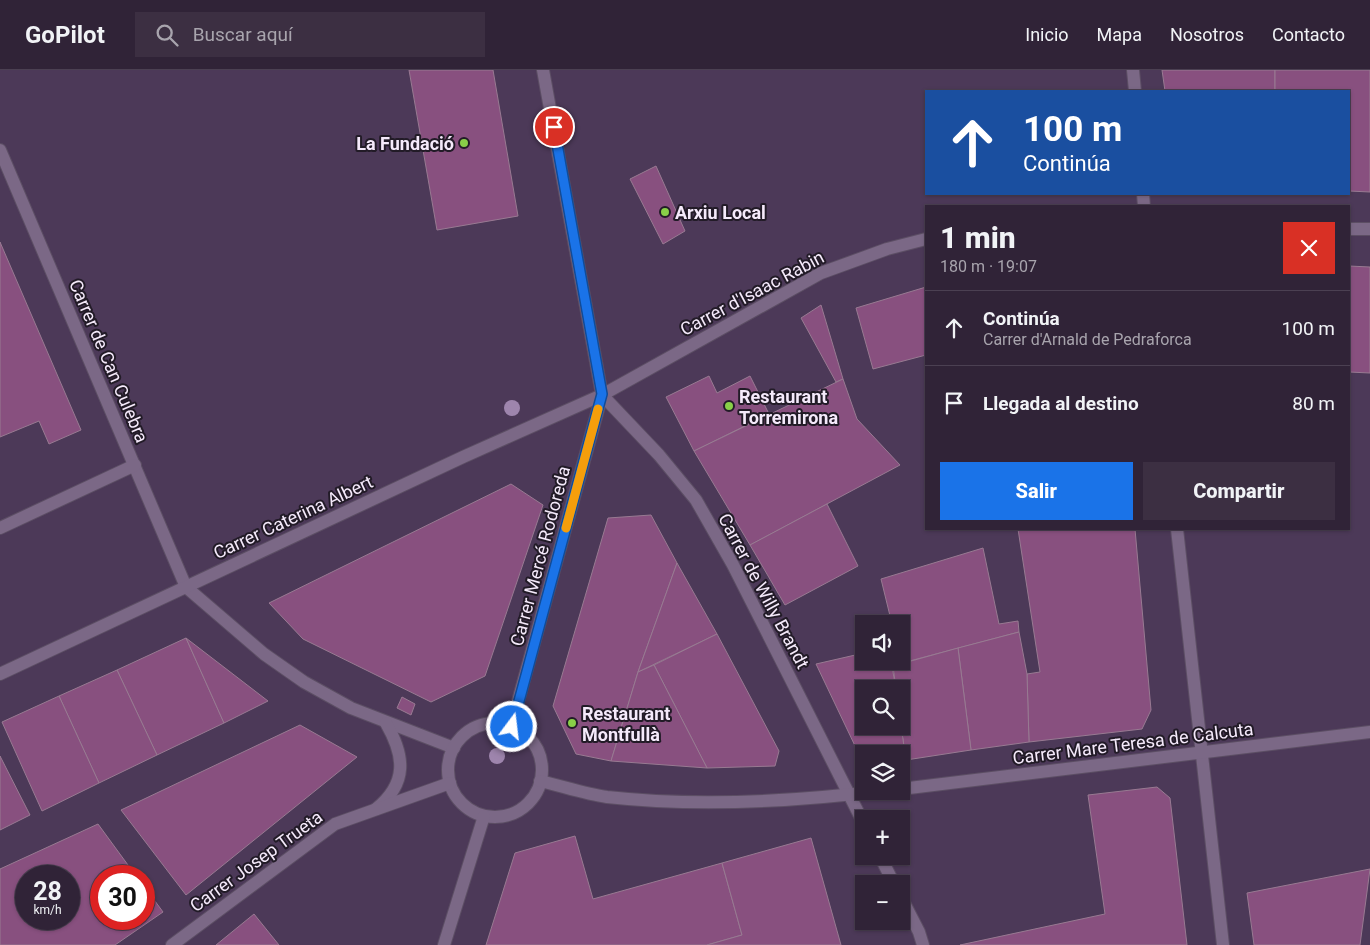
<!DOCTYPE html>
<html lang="es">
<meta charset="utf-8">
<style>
:root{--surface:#302337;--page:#3c2f42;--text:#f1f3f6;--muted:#a8a4ad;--line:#4b4052;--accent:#1a73e8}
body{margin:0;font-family:Roboto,sans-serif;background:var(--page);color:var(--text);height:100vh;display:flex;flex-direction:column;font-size:19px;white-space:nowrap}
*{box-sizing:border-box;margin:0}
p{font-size:16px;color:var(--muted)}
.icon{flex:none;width:28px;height:28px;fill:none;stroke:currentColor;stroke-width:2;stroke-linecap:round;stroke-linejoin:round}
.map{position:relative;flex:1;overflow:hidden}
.panel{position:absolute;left:925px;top:135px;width:425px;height:325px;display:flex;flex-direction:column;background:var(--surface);border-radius:0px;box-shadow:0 1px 4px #0004,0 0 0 1px var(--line)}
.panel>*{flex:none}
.top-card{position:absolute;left:925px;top:20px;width:425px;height:105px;border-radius:0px;box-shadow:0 1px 4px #0004,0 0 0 1px var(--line);background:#1a4fa0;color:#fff;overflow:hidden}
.controls{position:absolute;left:855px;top:545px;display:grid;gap:10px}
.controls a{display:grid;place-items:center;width:55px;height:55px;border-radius:0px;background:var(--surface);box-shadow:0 1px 4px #0004,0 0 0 1px var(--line);font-size:25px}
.speed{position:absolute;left:15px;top:795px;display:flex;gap:10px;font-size:25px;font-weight:700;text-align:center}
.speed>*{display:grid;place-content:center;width:65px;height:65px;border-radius:50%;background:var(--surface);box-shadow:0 1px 4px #0004,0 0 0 1px var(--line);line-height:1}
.speed small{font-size:12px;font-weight:400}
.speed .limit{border:8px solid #d22;background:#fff;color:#111}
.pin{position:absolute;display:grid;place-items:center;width:42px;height:42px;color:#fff;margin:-21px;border:2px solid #fff;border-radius:50%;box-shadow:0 1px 5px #0007}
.me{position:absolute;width:55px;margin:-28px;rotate:15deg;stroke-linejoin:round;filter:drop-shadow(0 0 4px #0008)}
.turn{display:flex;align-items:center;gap:18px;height:105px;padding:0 15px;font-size:22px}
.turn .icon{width:65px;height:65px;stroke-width:2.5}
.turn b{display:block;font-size:35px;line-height:42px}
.round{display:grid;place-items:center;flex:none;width:52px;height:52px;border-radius:0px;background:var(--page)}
.headline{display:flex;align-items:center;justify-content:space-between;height:85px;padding:0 15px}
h1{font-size:30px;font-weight:800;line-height:38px}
.button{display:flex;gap:10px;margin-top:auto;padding:10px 15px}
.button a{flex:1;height:58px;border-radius:0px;background:var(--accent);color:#fff;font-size:20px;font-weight:800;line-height:58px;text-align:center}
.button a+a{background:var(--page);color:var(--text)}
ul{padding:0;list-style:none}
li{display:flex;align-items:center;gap:15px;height:75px;padding:0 15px;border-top:1px solid var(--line)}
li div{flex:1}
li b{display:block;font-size:19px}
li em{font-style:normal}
header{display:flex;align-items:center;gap:30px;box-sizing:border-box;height:70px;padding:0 25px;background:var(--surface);border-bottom:1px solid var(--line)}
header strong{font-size:24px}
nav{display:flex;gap:28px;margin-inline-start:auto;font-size:18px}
.search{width:350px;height:45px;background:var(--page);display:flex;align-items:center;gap:12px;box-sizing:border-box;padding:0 18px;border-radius:0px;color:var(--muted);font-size:19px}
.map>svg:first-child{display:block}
.built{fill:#4c3958;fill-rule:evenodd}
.building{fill:#88507f;stroke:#987a92;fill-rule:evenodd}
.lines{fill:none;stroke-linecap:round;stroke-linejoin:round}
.minor-casing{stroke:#5c4e64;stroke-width:14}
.minor{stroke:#7b6886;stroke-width:12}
.tree{fill:#9e85ad}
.route-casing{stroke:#114b97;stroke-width:12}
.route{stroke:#1a73e8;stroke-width:9}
.slow{stroke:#f59e0b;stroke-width:9}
.poi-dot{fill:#89cf48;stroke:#221b27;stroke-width:2}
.labels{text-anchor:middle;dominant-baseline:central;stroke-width:4;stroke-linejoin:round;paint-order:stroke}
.poi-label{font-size:18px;font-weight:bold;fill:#f5eafb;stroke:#221b27;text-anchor:start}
.street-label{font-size:18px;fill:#f5eafb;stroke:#221b27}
</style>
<header>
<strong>GoPilot</strong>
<div class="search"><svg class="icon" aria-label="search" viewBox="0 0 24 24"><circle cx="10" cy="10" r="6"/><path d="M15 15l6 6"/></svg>Buscar aquí</div>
<nav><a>Inicio</a><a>Mapa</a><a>Nosotros</a><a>Contacto</a></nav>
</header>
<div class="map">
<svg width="1370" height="875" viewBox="0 0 1370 875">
<rect width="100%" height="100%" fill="#402f49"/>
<path class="built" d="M0,0H1370V875H0ZM926,21H1349V124H926ZM926,136H1349V459H926ZM864,554H901V591H864ZM864,619H901V656H864ZM864,684H901V721H864ZM864,749H901V786H864ZM26,806H69V849H26ZM101,806H144V849H101ZM864,814H901V851H864Z"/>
<g class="building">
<polygon points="409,0 493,0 518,146 437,160"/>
<polygon points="1162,0 1275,0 1275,21 1165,21"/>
<polygon points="1275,0 1370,0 1370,122 1349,121 1349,21 1275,21"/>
<polygon points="656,96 685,161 663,174 630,109"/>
<polygon points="0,172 81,360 49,374 39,351 0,367"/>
<polygon points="1349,196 1370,197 1370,303 1349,302"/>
<polygon points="926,217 926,285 873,299 856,238"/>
<polygon points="821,235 843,309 836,312 801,248"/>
<polygon points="709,306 717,323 750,306 769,344 694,381 666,327"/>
<polygon points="843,309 857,349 900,395 750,475 694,381"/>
<polygon points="511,414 543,435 485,606 431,632 303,569 269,533"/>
<polygon points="827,434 858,496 785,535 750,475"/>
<polygon points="651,445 677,493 638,602 611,691 576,684 553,636 608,448"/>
<polygon points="1018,459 1135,459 1151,640 1142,659 1029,672 1027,604 1040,602"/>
<polygon points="983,478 999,554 1018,551 1019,562 902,593 901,554 892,554 881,509"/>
<polygon points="677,493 717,564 638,602"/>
<polygon points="1019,562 1027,604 1029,672 971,680 958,578"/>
<polygon points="717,564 779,681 775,696 707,698 654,595"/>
<polygon points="186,568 224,653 157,685 117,600"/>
<polygon points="186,568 268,631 224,653"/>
<polygon points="958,578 971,680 906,690 901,656 901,619 896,619 893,596"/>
<polygon points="864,583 864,591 891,591 896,619 864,619 864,656 901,656 906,690 901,690 901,684 864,684 857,680 816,594"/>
<polygon points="654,595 707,698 611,691 638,602"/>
<polygon points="117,600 157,685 99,713 59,626"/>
<polygon points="59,626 99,713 42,741 2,652"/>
<polygon points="402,627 415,634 411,645 397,638"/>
<polygon points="300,655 357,687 186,825 121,740"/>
<polygon points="0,686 30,745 0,760"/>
<polygon points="1157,717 1170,728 1187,875 960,875 1105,844 1088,725"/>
<path d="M98,754L136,806H101V849H144V816L163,842L115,875H0V799ZM26,806H69V849H26Z"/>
<polygon points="575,766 593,829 722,793 742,865 707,875 486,875 515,783"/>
<polygon points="811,768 841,875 707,875 742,865 722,793"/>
<polygon points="1370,799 1360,875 1254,875 1247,823"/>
<polygon points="254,844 279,875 216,875"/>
</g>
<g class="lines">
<g class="minor-casing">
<g id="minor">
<polyline points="1133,0 1135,21"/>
<polyline points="0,80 186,517 264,584 304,612 351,638 454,678"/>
<polyline points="1143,124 1144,136"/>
<polyline points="1349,159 1370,159"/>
<polyline points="602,325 659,385 696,430 733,495 864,754"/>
<polyline points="0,458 135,395"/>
<polyline points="1177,459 1223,875"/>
<polyline points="0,604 463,387 602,325 821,203 887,179 926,169"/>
<circle cx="495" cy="700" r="47"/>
<polyline points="511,657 602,325 543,0"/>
<path d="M540,711C562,716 585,724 607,727C698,737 790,732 881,721"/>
<polyline points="901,719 1370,662"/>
<path d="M376,739C408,713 405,686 386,653"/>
<polyline points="880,786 894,814"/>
<polyline points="901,827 919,862 923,875"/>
<polyline points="172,875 335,754 450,713"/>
<polyline points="444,875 484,746"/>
</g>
</g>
<use href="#minor" class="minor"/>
</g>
<g class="tree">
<circle cx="512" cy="338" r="8"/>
<circle cx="497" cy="686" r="8"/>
</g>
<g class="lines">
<g class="route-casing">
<polyline id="route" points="512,657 602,324 554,57"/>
</g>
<use href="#route" class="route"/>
<polyline class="slow" points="566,458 598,339"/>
</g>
<g class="poi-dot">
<circle cx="464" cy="73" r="5"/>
<circle cx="665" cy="142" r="5"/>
<circle cx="729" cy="336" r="5"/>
<circle cx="572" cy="653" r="5"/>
</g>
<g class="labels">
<g class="poi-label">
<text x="454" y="73" text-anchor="end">La Fundació</text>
<text x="675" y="142">Arxiu Local</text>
<text x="739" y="326">Restaurant<tspan x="739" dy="21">Torremirona</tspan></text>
<text x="582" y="643">Restaurant<tspan x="582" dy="21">Montfullà</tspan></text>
</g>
<g class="street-label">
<text transform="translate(752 223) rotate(-28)">Carrer d'Isaac Rabin</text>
<text transform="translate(109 291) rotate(67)">Carrer de Can Culebra</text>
<text transform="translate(293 447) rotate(-25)">Carrer Caterina Albert</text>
<text transform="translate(540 486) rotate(-75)">Carrer Mercé Rodoreda</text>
<text transform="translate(764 521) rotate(62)">Carrer de Willy Brandt</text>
<text transform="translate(1133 673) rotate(-7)">Carrer Mare Teresa de Calcuta</text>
<text transform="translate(256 791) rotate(-36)">Carrer Josep Trueta</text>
</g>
</g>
</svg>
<div class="controls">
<a><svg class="icon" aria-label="sound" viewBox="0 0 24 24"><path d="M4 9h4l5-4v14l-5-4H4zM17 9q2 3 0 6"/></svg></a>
<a><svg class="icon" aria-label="search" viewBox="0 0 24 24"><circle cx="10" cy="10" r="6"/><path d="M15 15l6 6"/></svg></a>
<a><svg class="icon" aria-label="layers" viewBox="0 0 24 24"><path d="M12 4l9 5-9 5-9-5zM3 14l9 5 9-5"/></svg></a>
<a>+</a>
<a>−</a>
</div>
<div class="speed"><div>28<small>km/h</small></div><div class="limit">30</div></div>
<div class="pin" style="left:554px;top:57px;background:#d93025"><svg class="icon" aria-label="arrive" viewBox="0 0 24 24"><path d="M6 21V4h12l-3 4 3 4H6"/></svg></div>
<svg class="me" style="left:512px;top:657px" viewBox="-20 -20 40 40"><circle r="17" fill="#1a73e8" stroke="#fff" stroke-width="3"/><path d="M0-11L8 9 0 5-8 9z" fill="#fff"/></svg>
<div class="top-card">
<div class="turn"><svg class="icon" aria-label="ahead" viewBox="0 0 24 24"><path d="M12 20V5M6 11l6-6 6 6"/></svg><div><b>100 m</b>Continúa</div></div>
</div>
<section class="panel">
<div class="headline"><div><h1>1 min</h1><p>180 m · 19:07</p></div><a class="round" style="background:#d93025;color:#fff"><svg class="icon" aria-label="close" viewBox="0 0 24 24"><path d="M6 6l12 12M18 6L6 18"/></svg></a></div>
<ul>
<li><svg class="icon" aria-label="ahead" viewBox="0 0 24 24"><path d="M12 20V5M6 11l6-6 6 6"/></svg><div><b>Continúa</b><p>Carrer d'Arnald de Pedraforca</p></div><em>100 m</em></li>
<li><svg class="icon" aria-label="arrive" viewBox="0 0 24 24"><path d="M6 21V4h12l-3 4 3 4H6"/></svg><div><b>Llegada al destino</b></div><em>80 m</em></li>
</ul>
<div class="button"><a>Salir</a><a>Compartir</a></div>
</section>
</div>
